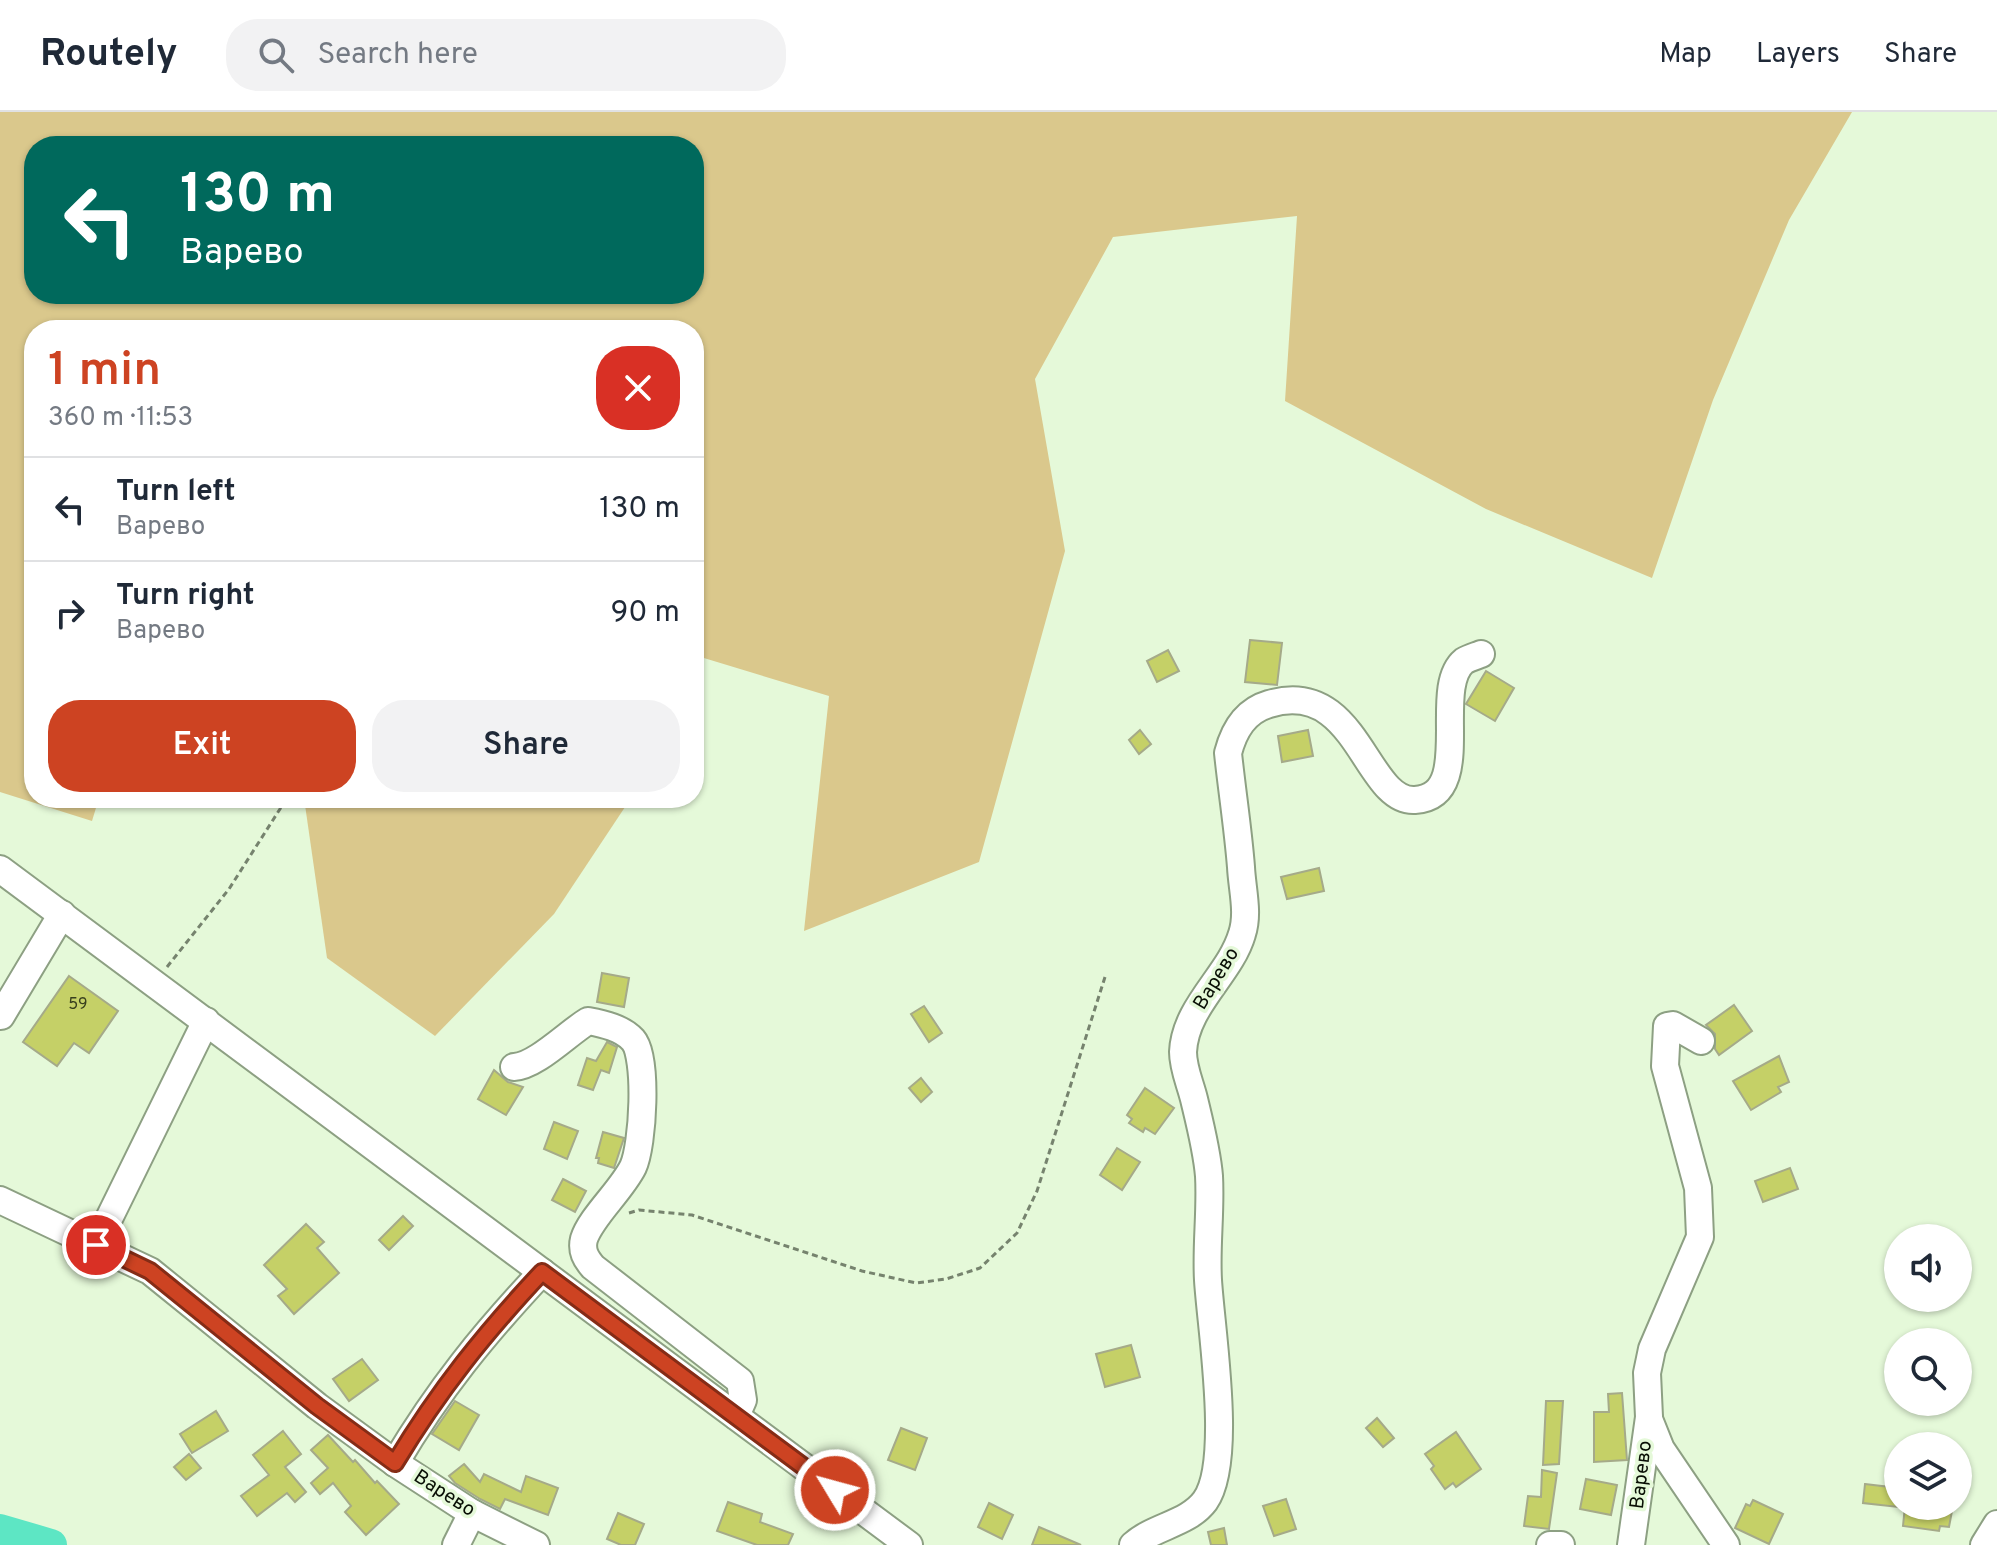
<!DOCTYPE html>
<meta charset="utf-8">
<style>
:root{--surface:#fff;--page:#f2f2f3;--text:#1f2937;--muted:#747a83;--line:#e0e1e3;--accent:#cd4322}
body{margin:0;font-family:Overpass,sans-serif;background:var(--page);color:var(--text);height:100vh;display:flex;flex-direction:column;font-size:30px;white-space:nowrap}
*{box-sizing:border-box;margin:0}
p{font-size:26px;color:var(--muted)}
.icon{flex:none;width:44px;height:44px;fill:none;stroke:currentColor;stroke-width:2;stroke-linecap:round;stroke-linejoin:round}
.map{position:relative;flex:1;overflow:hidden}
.drawer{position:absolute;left:24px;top:208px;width:680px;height:488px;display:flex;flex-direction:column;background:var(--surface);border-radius:32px;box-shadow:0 2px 6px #0004}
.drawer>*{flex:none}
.banner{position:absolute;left:24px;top:24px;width:680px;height:168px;border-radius:32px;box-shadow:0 2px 6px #0004;background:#00695c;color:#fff;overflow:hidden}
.tools{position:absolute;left:1884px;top:1112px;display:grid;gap:16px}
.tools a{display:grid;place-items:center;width:88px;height:88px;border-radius:50%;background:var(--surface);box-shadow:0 2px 6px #0004;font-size:40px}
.pin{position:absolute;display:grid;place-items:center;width:68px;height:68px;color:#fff;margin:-34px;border:4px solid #fff;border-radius:50%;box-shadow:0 2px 8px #0007}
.me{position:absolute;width:88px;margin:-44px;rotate:307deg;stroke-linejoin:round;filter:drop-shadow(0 0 6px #0008)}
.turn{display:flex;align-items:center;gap:28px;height:168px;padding:0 24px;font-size:36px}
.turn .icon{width:104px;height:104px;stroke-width:2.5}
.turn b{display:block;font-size:56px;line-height:68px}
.round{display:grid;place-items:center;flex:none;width:84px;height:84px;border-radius:32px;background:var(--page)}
.summary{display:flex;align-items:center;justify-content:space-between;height:136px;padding:0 24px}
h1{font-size:48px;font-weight:600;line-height:60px;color:var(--accent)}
.action{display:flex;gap:16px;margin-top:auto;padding:16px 24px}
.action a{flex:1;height:92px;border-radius:32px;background:var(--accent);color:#fff;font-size:32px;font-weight:600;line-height:92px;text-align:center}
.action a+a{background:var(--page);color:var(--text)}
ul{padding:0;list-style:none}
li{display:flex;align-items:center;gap:24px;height:104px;padding:0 24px;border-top:2px solid var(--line)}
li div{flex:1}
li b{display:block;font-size:30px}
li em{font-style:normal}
header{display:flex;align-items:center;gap:48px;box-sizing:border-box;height:112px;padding:0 40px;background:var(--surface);border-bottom:2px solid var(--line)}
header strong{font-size:38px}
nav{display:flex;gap:44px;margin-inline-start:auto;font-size:28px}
.search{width:560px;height:72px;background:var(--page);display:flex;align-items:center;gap:20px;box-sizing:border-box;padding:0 28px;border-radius:32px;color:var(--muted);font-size:30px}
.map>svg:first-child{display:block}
.green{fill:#dac88c;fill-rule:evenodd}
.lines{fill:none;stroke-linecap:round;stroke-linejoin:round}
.river{stroke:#5de6c4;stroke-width:32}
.building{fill:#c5d067;stroke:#a5aa89;stroke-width:2}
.minor-casing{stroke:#8da083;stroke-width:30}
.path{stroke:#76836e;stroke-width:3;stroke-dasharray:6 4;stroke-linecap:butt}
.minor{stroke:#fff;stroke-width:26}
.route-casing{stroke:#852c16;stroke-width:20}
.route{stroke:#cd4322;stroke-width:14}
.labels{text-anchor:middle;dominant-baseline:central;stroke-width:7;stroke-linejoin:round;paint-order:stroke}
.number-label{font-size:16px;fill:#383f1e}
.street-label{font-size:20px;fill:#090f05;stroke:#e5f9d9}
</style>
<header>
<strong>Routely</strong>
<div class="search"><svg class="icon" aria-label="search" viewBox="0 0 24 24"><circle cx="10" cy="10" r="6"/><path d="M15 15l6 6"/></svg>Search here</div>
<nav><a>Map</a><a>Layers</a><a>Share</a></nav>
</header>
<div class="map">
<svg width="1997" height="1433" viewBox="0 0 1997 1433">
<rect width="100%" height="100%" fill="#e5f9d9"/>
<g class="green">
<path d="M0,0H1852L1789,108L1713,288L1652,466L1486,397L1285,289L1297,104L1113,125L1035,267L1065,439L979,750L804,819L829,584L694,543V218H34V686H99L92,709L0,680ZM34,34H694V182H34Z"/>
<polygon points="304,686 631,686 554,802 435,924 327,846"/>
</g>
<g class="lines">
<polyline class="river" points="0,1418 51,1433"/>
</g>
<g class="building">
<polygon points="1250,528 1282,531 1277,573 1245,570"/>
<polygon points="1168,538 1179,559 1157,570 1147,549"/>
<polygon points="1486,559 1514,576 1495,609 1466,592"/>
<polygon points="1140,618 1151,632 1139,642 1129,628"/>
<polygon points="1308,618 1313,644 1282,650 1278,624"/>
<polygon points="1319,756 1324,779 1287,787 1281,765"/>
<polygon points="602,861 629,866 624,895 597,890"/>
<polygon points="69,864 118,899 89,941 74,931 57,954 23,930"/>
<polygon points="1734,893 1752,919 1719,943 1715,937 1715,922 1706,913"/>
<polygon points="924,894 942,921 929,930 911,902"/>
<polygon points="607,930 617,935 609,961 601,958 593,978 578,973 587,946 596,949"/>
<polygon points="1779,944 1789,970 1778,975 1781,980 1751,998 1733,969"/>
<polygon points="494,958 508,970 523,975 506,1003 478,987"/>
<polygon points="921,966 932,980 921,990 909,976"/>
<polygon points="1145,976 1174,996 1155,1022 1145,1016 1143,1020 1129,1011 1132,1007 1127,1003"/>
<polygon points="554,1010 578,1019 567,1047 544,1037"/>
<polygon points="603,1020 624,1026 614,1056 598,1051 599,1046 596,1046"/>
<polygon points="1117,1036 1140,1050 1122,1078 1100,1063"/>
<polygon points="1790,1056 1798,1077 1763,1090 1755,1069"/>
<polygon points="563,1067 586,1079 575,1100 552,1088"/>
<polygon points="403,1104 413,1114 389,1138 379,1128"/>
<polygon points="306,1112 324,1130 317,1136 339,1161 294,1202 278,1184 287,1177 264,1153"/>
<polygon points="1131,1233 1140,1265 1105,1275 1096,1242"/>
<polygon points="362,1247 378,1268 349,1289 333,1267"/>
<polygon points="1622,1281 1627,1348 1594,1350 1594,1300 1609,1300 1608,1282"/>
<polygon points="455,1289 479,1303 459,1338 432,1322"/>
<polygon points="1546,1289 1563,1289 1559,1352 1543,1353"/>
<polygon points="216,1299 228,1319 192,1341 180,1322"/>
<polygon points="1377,1306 1394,1326 1383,1335 1366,1316"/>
<polygon points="901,1316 927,1326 915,1358 888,1348"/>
<polygon points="283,1319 301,1342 285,1355 306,1380 295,1390 287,1381 257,1404 241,1384 269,1363 253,1343"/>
<polygon points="1456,1320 1481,1357 1456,1375 1453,1371 1445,1377 1431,1357 1434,1354 1425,1342"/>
<polygon points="328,1323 353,1350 355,1348 375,1371 377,1369 399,1392 366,1423 345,1400 351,1394 333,1371 320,1382 311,1371 328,1356 311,1338"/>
<polygon points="189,1342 201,1356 186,1368 174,1355"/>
<polygon points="464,1352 480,1370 484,1362 521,1380 526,1364 558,1376 548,1403 505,1387 500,1397 480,1387 455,1371 449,1364"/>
<polygon points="1542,1358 1557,1361 1549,1417 1524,1414 1528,1384 1541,1385"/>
<polygon points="1586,1367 1617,1373 1611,1403 1580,1397"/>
<polygon points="1865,1372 1898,1376 1898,1395 1863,1391"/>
<polygon points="1286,1387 1296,1417 1274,1424 1263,1394"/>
<polygon points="1753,1388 1783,1402 1769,1432 1735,1416 1746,1392 1750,1394"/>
<polygon points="728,1390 762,1402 760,1410 793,1422 788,1433 757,1433 717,1419"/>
<polygon points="989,1391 1013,1403 1002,1427 978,1415"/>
<polygon points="1905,1394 1944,1394 1944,1398 1952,1399 1949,1415 1940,1414 1939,1419 1903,1414"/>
<polygon points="618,1401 644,1412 635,1433 621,1433 607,1427"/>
<polygon points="1039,1415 1081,1433 1032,1433"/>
<polygon points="1224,1416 1227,1433 1211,1433 1208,1420"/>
</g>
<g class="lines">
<g class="minor-casing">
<g id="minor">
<polyline points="0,757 909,1433"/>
<polyline points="1,904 62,802"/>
<path d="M514,955C536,954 568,921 588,909C604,912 622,916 633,928C648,945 643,1034 633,1055C621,1079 591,1105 584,1127C581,1139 586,1147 593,1155L740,1269L743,1288L736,1304"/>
<polyline points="0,1088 150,1159 317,1294 395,1351 472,1401 536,1433"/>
<polyline points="96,1133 206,909"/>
<polyline points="1649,1307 1661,1337 1726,1433"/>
<path d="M395,1351C439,1277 483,1223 542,1160"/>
<polyline points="456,1433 472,1401"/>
<path d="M1133,1433C1154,1414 1188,1412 1205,1389C1233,1350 1211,1218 1208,1168C1206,1133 1211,1099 1209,1064C1207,1039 1200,1012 1194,987C1190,971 1183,956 1183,940C1185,894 1230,863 1242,822C1249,801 1242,777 1241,755C1238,717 1232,679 1228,641C1234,618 1245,599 1269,592C1358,565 1365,691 1415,688C1477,684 1430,577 1464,549C1469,546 1476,544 1481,542"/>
<polyline points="1550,1433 1561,1433"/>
<polyline points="1631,1433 1649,1305 1647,1261 1652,1237 1700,1125 1698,1076 1665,954 1667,914 1673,913 1701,929"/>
<polyline points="1984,1433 1997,1412"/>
</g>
</g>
<g class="path">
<polyline points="167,855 229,777 287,686"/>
<polyline points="629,1101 639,1098 692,1103 862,1159 916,1171 946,1167 980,1156 1017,1121 1037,1079 1105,865"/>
</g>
<use href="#minor" class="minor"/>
</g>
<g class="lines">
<g class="route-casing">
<path id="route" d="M96,1133L150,1159L317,1294L395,1351C439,1278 484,1222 542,1160L835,1378"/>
</g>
<use href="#route" class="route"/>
</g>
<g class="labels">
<g class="number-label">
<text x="78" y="893">59</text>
</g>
<g class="street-label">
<text transform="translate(1217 867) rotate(-59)">Варево</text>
<text transform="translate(1642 1363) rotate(-83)">Варево</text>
<text transform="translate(444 1382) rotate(33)">Варево</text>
</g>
</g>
</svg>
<div class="tools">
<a><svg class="icon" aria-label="sound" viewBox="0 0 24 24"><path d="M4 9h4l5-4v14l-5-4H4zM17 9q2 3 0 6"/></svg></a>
<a><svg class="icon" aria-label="search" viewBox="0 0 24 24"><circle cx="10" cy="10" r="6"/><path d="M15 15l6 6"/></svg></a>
<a><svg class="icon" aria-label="layers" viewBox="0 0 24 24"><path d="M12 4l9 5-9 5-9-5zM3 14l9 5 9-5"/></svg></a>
</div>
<div class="pin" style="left:96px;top:1133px;background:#d93025"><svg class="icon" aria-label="arrive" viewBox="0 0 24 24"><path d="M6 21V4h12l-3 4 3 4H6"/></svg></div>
<svg class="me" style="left:835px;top:1378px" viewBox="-20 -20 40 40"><circle r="17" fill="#cd4322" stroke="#fff" stroke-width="3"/><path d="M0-11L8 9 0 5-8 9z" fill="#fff"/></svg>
<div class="banner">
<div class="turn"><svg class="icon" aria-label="left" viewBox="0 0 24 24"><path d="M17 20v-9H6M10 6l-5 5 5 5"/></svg><div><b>130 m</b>Варево</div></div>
</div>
<section class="drawer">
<div class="summary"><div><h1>1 min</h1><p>360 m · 11:53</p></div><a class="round" style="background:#d93025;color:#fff"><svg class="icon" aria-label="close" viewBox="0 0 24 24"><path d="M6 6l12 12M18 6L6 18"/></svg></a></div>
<ul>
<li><svg class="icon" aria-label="left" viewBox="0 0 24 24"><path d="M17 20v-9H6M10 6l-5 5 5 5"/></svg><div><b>Turn left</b><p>Варево</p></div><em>130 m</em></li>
<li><svg class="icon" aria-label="right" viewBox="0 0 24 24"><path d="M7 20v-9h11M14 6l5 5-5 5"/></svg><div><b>Turn right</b><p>Варево</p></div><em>90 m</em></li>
</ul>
<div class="action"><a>Exit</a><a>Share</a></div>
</section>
</div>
